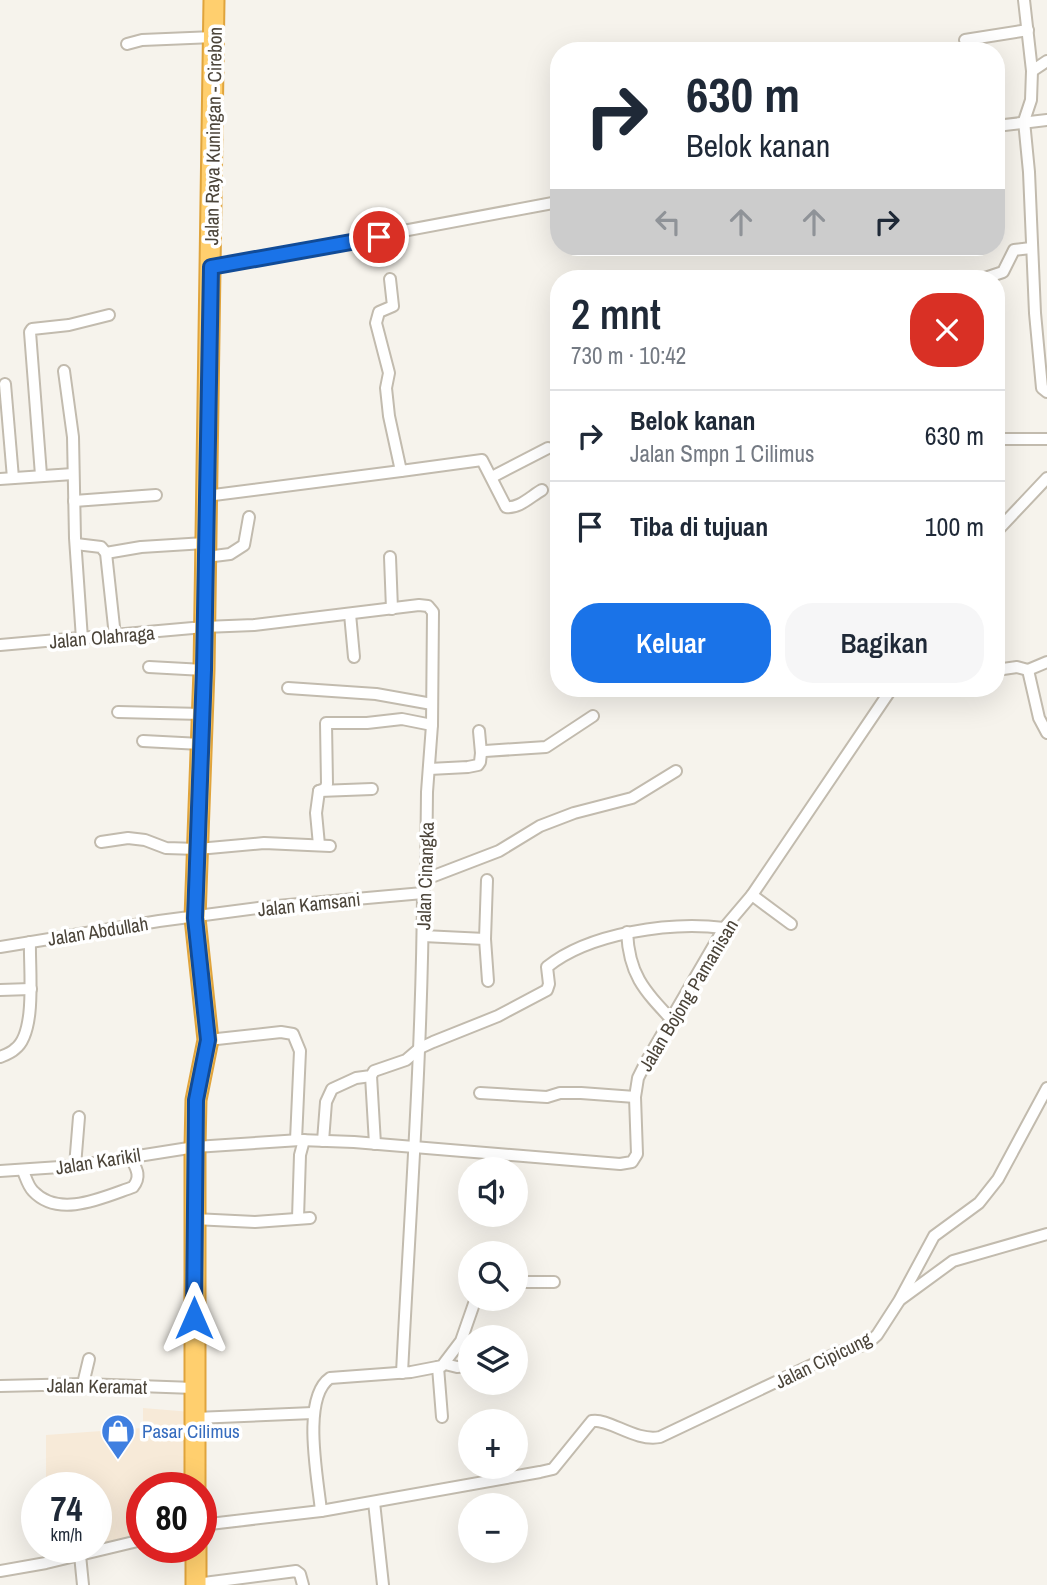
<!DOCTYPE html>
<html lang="id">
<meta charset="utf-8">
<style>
:root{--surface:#fff;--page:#f6f6f7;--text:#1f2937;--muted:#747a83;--line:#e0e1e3;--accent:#1a73e8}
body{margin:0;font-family:"Archivo Narrow",sans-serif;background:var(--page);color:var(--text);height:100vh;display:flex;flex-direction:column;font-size:26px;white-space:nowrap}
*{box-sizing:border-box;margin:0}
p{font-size:23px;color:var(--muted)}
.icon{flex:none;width:38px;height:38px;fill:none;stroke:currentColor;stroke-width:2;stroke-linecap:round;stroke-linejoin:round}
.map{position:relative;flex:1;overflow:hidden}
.details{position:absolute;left:550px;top:270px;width:455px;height:427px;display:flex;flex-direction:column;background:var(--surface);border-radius:28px;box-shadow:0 7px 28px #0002}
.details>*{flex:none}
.top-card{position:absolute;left:550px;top:42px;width:455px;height:214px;border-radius:28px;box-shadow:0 7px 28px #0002;background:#fff;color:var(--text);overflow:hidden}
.tools{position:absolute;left:458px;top:1157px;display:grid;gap:14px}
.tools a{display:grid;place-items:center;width:70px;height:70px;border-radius:50%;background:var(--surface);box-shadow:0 7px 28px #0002;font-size:35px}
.speed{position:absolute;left:21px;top:1472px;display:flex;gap:14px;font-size:35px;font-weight:700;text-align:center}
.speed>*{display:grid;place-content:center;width:91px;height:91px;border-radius:50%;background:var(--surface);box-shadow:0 7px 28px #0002;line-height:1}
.speed small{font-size:18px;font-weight:400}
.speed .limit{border:10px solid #d22;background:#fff;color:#111}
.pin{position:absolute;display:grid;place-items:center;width:60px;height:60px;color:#fff;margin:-30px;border:4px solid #fff;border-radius:50%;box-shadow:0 2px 7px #0007}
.me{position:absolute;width:77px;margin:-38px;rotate:0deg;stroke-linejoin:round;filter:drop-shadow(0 0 5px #0008)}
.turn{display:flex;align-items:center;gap:24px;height:147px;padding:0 21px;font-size:32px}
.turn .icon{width:91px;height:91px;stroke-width:2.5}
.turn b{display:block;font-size:49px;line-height:60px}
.lanes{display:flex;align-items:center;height:66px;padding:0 21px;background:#0003;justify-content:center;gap:35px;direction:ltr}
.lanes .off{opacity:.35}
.round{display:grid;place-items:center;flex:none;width:74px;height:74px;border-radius:28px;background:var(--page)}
.overview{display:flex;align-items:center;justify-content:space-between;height:119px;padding:0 21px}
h1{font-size:42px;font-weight:600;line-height:52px}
.primary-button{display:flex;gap:14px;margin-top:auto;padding:14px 21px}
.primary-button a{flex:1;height:80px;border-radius:28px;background:var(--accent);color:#fff;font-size:28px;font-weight:600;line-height:80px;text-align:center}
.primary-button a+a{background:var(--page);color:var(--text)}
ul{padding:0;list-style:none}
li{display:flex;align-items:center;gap:21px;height:91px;padding:0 21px;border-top:2px solid var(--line)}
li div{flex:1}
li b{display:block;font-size:26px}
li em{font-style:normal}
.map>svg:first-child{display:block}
.commercial{fill:#f7ead8}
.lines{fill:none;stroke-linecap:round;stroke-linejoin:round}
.street-casing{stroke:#c2bbae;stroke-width:14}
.highway-casing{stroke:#e0a43c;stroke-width:23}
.street{stroke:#fff;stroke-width:10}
.highway{stroke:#ffcf6e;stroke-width:19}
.route-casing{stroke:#114b97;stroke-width:18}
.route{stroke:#1a73e8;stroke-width:12}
.labels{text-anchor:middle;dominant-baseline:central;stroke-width:7;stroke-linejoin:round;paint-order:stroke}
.street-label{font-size:19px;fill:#4b4439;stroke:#fff}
.shop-label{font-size:19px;fill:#366cbe;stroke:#fff;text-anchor:start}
</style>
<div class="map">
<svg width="1047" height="1585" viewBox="0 0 1047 1585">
<rect width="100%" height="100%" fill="#f6f3ec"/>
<polygon class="commercial" points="143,1408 191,1412 190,1487 142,1488 142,1539 47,1561 47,1547 96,1547 96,1488 46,1487 46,1435 143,1428"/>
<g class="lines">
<g class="street-casing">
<g id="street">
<polyline points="1024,0 1032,71 1031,100 1024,121 1029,172 1035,313 1042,388 1047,392"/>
<polyline points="965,40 1028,30"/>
<polyline points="127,44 142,40 214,37"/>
<polyline points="1032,71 1047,61"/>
<polyline points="996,126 1047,120"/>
<polyline points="211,267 558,202"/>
<polyline points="985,278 1003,272 1014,250 1031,248"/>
<path d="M390,279L393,306L379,312L376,323L389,373L386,388L389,416L401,471L482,460L506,507C519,509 531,496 542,490"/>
<polyline points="64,371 73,437 75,538 82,639"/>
<polyline points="5,384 13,478"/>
<polyline points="996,439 1047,439"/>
<polyline points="41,475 30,332 32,329 69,325 109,315"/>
<polyline points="492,477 548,448"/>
<polyline points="0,479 73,474"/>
<polyline points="206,496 401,471"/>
<polyline points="74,501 156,495"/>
<polyline points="996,532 1047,478"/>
<polyline points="76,544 101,547 106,553 115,636"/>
<polyline points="106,553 141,547 205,543"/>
<polyline points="206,557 230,554 244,545 249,517"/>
<polyline points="390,557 392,609"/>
<polyline points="350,614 354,657"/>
<path d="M0,645L204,627L254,625L419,605L428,606L433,612L432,725L427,792L426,879L423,893C422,1053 410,1213 402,1373"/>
<polyline points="149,667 204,670"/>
<polyline points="996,670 1017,667 1028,670 1047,662"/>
<polyline points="1028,670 1039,718 1047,733"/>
<polyline points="288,688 376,694 432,704"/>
<polyline points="118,712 202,714"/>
<polyline points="479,731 481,753"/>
<polyline points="143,741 201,744"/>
<polyline points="429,769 468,767 478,765 480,762 481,753 485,751 546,747 593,716"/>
<polyline points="319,791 372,789"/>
<polyline points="101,842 128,838 145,840 166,848 198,849 264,843 330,846"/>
<polyline points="319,845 316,813 319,791 325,789 327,784 326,723 367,723 402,719 432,725"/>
<polyline points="426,879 499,851 540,826 574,813 632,798 676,771"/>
<polyline points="487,880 485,939 488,981"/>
<polyline points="752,895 791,924"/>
<path d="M627,932C629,974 643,989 671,1019"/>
<polyline points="423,936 485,939"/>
<polyline points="0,947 159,921 266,907 423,893"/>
<polyline points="0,990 31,989"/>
<polyline points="208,1040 281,1032 293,1034 300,1051 296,1140"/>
<path d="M0,1057C5,1055 11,1053 15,1049C37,1033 29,968 30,942"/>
<polyline points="371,1076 375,1144"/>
<polyline points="480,1093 547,1097 560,1093 581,1093 635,1097"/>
<path d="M323,1141L326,1102L332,1089L356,1078L371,1076L374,1071L406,1060L420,1048L433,1042L498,1016L547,990L549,984L547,967C589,933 671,921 724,928"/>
<polyline points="75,1166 79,1117"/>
<polyline points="0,1171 75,1166 195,1147 300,1140 354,1142 620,1164 632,1162 637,1154 635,1097 638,1078 646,1062 724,928 752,895 892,688"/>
<path d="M23,1171C26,1178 28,1186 33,1191C59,1219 104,1197 133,1187C142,1176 136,1168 130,1156"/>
<polyline points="298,1218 300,1155 304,1140"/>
<polyline points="194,1219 255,1222 310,1218"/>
<polyline points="516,1282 554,1282"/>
<polyline points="901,1299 953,1261 1047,1234"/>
<polyline points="445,1364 457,1367 471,1366"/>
<polyline points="438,1367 442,1417"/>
<polyline points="83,1384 89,1359"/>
<polyline points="0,1386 83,1384 194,1388"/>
<polyline points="195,1418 313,1413"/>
<polyline points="374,1502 383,1585"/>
<path d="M321,1511C318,1479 301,1398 330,1378L411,1372L442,1366L461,1341L476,1298"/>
<path d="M201,1525L321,1511L540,1472L553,1469L592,1421C609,1418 635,1442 660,1437L839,1352L867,1344L877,1335L899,1301L934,1236L979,1203L998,1179L1047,1088"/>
<polyline points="80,1555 83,1585"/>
<polyline points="0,1571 46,1563 142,1540"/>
<polyline points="196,1584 296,1571 300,1574 303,1585"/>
</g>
</g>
<g class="highway-casing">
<g id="highway">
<polyline points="195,1488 195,1147 196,1100 208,1040 195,918 204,670 214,0"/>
<polyline points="196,1547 196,1585"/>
</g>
</g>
<use href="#street" class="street"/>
<use href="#highway" class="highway"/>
</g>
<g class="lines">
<g class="route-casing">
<polyline id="route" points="194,1318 196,1100 208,1040 195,918 204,670 211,267 379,237"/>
</g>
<use href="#route" class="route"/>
</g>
<defs>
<g id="shop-pin" transform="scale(1.75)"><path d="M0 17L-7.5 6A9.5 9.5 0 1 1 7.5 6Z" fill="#3f7fe0" stroke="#fff"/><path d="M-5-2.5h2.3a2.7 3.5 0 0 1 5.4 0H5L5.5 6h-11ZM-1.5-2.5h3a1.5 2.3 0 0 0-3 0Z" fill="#fff"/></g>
</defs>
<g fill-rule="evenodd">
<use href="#shop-pin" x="118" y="1431"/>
</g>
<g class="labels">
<g class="street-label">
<text transform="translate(213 136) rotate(-89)">Jalan Raya Kuningan - Cirebon</text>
<text transform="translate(102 637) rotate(-5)">Jalan Olahraga</text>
<text transform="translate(425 876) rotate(-88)">Jalan Cinangka</text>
<text transform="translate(309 904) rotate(-6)">Jalan Kamsani</text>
<text transform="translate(98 931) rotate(-9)">Jalan Abdullah</text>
<text transform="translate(688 995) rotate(-59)">Jalan Bojong Pamanisan</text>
<text transform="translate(98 1161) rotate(-9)">Jalan Karikil</text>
<text transform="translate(823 1360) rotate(-26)">Jalan Cipicung</text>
<text transform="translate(97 1386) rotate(1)">Jalan Keramat</text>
</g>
<g class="shop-label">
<text x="142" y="1431">Pasar Cilimus</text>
</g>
</g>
</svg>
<div class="tools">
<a><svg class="icon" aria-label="sound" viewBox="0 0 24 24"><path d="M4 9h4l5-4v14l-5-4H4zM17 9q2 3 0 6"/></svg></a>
<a><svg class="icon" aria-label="search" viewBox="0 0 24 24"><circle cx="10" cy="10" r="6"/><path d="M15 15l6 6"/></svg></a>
<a><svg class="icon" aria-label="layers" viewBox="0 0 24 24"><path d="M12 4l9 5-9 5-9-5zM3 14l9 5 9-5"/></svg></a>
<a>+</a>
<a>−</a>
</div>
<div class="speed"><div>74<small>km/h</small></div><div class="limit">80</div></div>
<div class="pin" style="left:379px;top:237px;background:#d93025"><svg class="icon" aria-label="arrive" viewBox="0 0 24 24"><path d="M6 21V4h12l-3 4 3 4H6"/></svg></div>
<svg class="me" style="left:194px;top:1318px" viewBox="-20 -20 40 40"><path d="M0-17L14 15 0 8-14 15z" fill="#1a73e8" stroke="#fff" stroke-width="4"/></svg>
<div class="top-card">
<div class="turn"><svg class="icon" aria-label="right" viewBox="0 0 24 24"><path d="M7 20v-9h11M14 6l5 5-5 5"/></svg><div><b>630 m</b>Belok kanan</div></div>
<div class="lanes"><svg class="icon off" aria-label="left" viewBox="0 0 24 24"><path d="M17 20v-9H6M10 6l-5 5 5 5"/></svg><svg class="icon off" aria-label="ahead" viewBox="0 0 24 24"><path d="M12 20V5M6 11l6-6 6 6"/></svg><svg class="icon off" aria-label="ahead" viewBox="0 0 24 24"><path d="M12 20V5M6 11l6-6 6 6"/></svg><svg class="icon" aria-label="right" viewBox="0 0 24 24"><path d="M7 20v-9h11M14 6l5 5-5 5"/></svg></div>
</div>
<section class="details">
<div class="overview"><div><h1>2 mnt</h1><p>730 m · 10:42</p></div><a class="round" style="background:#d93025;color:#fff"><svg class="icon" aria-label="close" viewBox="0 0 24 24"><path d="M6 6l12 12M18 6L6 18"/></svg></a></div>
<ul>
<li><svg class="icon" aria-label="right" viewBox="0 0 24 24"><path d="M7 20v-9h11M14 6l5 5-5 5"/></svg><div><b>Belok kanan</b><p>Jalan Smpn 1 Cilimus</p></div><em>630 m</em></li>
<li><svg class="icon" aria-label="arrive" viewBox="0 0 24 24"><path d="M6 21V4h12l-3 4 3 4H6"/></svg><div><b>Tiba di tujuan</b></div><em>100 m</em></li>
</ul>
<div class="primary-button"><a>Keluar</a><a>Bagikan</a></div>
</section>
</div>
